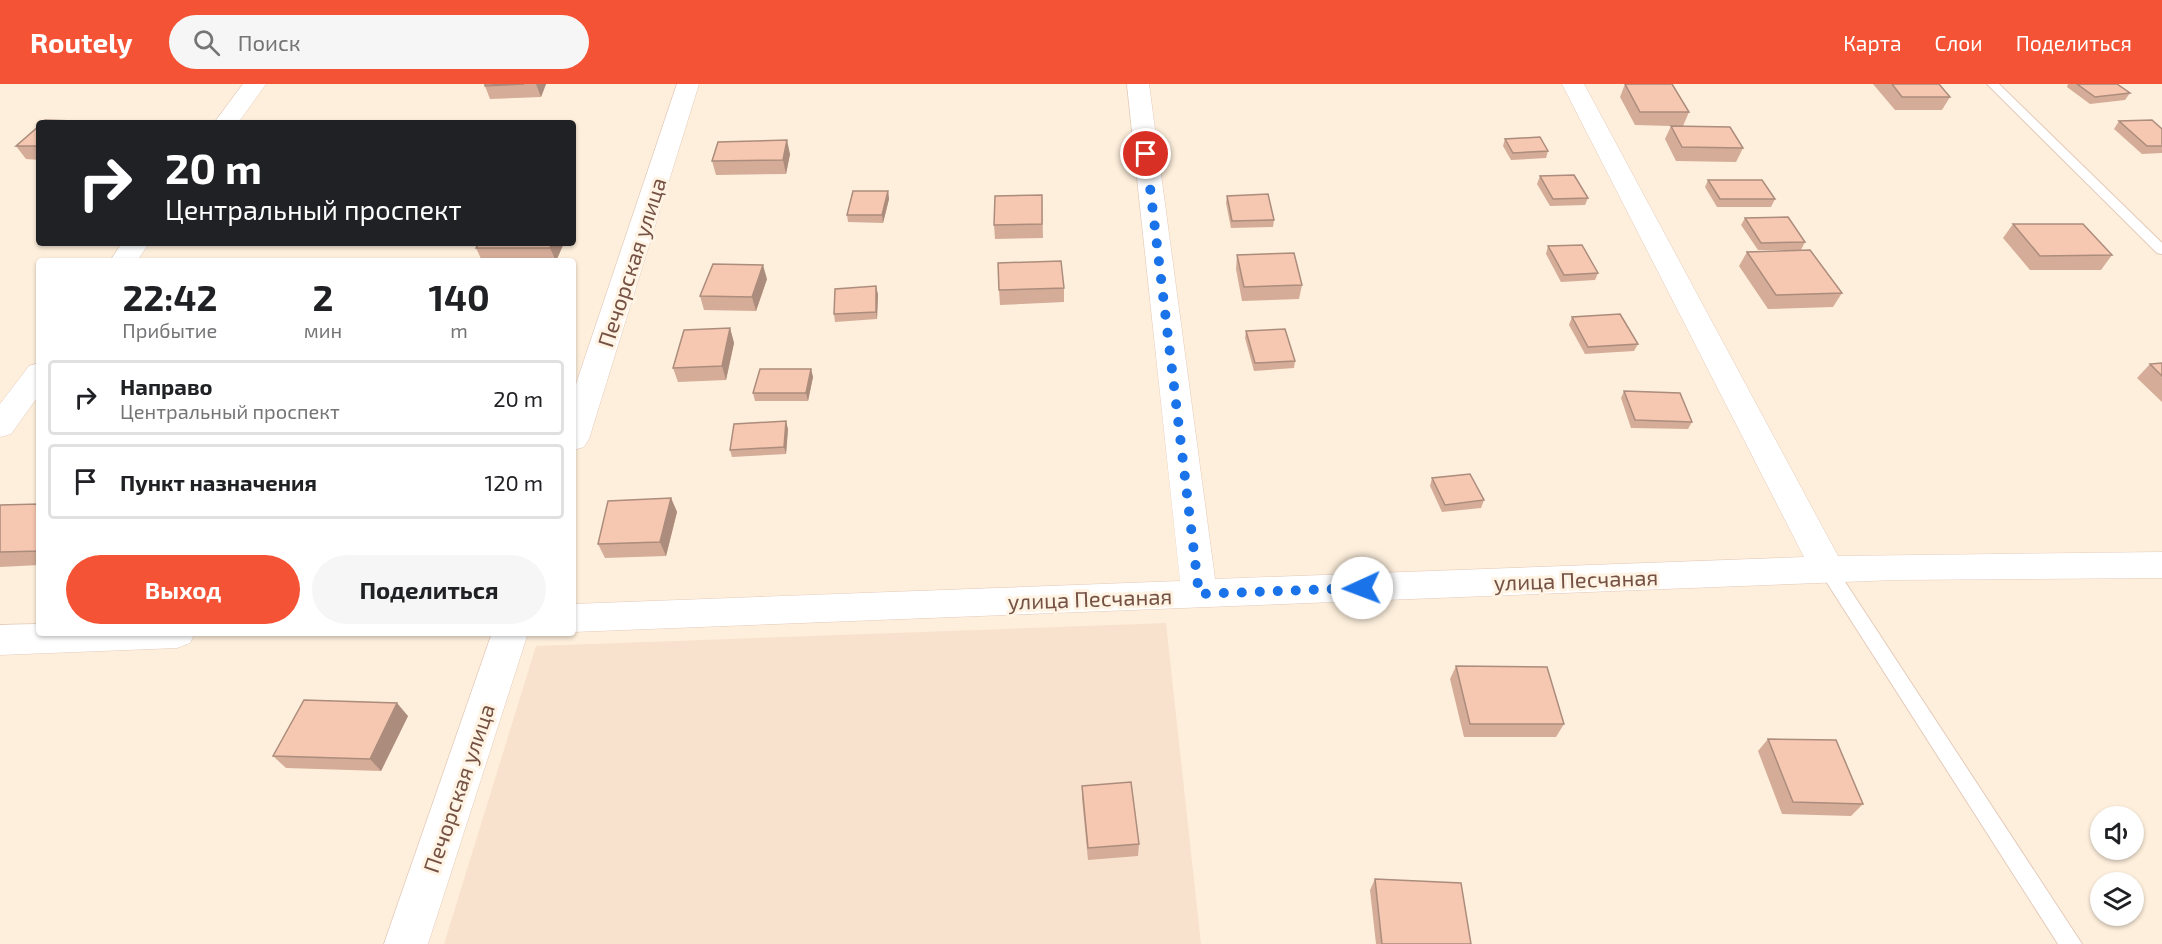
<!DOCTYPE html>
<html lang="ru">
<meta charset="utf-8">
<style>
:root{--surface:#fff;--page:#f6f6f6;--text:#202124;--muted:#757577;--line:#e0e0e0;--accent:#f45335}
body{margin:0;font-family:"Exo 2",sans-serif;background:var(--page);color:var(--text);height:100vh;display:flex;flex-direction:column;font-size:22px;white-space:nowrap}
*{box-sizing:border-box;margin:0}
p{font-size:20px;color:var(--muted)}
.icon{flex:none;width:33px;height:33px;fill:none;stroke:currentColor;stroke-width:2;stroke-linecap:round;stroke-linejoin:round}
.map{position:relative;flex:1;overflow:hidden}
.side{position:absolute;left:36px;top:174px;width:540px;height:378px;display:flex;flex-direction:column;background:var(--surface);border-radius:6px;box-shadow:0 2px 4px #0004}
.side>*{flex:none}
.guide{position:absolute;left:36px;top:36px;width:540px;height:126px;border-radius:6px;box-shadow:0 2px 4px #0004;background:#202124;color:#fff;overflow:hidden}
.fabs{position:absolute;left:2090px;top:722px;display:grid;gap:12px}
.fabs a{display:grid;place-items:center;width:54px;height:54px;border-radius:50%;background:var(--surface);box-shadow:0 2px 4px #0004;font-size:30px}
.pin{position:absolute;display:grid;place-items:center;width:51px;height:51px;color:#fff;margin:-26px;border:3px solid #fff;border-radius:50%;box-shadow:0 2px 6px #0007}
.me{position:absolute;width:66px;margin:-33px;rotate:268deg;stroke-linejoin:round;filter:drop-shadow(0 0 4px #0008)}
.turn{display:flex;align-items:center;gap:21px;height:126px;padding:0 30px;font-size:27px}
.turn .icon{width:78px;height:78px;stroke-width:2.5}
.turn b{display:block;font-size:42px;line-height:51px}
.eta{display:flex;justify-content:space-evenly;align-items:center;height:102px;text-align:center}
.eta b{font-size:36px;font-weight:700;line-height:42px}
.cta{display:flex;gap:12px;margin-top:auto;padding:12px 30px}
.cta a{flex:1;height:69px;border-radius:36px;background:var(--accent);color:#fff;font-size:24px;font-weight:700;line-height:69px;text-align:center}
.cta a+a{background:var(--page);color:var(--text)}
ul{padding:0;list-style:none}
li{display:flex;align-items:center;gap:18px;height:75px;margin:0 12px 9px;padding:0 18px;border:3px solid var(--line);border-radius:6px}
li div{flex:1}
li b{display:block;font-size:22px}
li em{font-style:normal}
header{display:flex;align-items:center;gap:36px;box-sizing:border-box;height:84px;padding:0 30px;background:var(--accent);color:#fff}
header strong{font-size:28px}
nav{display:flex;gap:33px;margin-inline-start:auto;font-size:21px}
.search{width:420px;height:54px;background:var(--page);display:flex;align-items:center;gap:15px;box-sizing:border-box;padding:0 21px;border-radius:33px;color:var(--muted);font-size:22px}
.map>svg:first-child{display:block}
.residential{fill:#f8e2cd}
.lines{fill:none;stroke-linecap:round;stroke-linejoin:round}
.lane-casing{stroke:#e4cbbb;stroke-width:2}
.street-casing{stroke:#e4cbbb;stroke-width:1}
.lane{fill:#fff;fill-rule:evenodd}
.street{fill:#fff;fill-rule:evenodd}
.wall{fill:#d4ac98}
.shaded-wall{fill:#ac8c7c}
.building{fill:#f6c8b1;stroke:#ac8c7c;stroke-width:1.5}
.route{stroke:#1a73e8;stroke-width:10;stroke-dasharray:0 18}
.labels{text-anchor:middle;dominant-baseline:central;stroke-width:6;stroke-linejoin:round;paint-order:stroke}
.street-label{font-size:22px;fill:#755243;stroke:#fff3e4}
</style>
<header>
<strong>Routely</strong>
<div class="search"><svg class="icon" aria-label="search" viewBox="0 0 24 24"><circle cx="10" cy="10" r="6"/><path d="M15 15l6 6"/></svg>Поиск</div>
<nav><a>Карта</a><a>Слои</a><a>Поделиться</a></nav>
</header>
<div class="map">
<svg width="2162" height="860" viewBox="0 0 2162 860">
<rect width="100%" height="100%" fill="#feefdc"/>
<polygon class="residential" points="1166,539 1201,860 444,860 536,562"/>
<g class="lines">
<g class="lane-casing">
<g id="lane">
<polygon points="1987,0 1999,0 2162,159 2162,170 2157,169"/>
<polygon points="1828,479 1834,481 2082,860 2058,860 1822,491 1819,486 1822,481"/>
</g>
</g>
<g class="street-casing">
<g id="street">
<polygon points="243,0 266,0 238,39 214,39"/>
<polygon points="677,0 699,0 589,355 584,363 573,366 573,309"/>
<polygon points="1127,0 1149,0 1215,495 1804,473 1562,0 1584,0 1838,472 2162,468 2162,494 1895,496 573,548 573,520 1180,497"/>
<polygon points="122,159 149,159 137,177 110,177"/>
<polygon points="39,279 39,311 11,350 0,353 0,320 29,282"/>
<polygon points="39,540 39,549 195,549 190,559 177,564 0,571 0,541"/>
<polygon points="492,549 528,549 428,860 384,860"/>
</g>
</g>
<use href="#lane" class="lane"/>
<use href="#street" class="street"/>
</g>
<g class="wall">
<polygon points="485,0 546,0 541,13 490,15 485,2"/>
<polygon points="1625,0 1689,28 1683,42 1743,64 1736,78 1676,77 1665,55 1671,42 1635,41 1620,13"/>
<polygon points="1873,0 1939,0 1950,13 1942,26 1895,26"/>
<polygon points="2068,0 2117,0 2130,9 2125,16 2090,20 2067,3"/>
<polygon points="2119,37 2162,45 2162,69 2142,70 2114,45"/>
<polygon points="39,42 39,76 26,75 16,62"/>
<polygon points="1505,55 1548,67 1546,74 1511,76 1503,62"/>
<polygon points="790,70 786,90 716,91 712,77"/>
<polygon points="1540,92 1588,114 1585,121 1550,122 1537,100"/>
<polygon points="1708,96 1775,115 1771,123 1717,123 1705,103"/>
<polygon points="888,107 889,115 883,139 848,138 847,131"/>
<polygon points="1042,111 1043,154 995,155 994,141"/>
<polygon points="1227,112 1274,136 1273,143 1231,144 1226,119"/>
<polygon points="1745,134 1805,158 1801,166 1758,166 1741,141"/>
<polygon points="2013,140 2112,171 2101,186 2030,186 2003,154"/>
<polygon points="479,159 564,159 556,177 482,177 476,164"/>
<polygon points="1548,162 1598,189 1595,196 1561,198 1546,170"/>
<polygon points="1747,168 1842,209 1833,223 1768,225 1739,182"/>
<polygon points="1237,171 1302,201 1299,215 1242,217 1236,185"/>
<polygon points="767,195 756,227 704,226 700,212"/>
<polygon points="1064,204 1064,218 1000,221 999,206"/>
<polygon points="878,210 877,235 835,238 834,230"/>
<polygon points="1572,233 1638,260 1634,267 1585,270 1569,241"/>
<polygon points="730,244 734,259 726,296 678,298 673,284"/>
<polygon points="1246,247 1295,277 1294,284 1254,287 1245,254"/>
<polygon points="2162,279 2162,318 2137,294 2150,280"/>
<polygon points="811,285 813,293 808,317 755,317 753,309"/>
<polygon points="1624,307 1692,338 1688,345 1631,344 1621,314"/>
<polygon points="788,345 786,370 732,373 730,366"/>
<polygon points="1432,394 1484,416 1481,424 1442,428 1430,402"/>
<polygon points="671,414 677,428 666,472 605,474 598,460"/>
<polygon points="39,420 39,481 0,483 0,421"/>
<polygon points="1456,582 1564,640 1556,653 1464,653 1450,595"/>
<polygon points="408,632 381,687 286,684 273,672"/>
<polygon points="1768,655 1863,720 1851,732 1782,730 1758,667"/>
<polygon points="1082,702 1139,760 1138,772 1088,776 1082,714"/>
<polygon points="1375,795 1471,860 1376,860 1370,806"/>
</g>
<g class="shaded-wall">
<polygon points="536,0 546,0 541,13"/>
<polygon points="787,56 790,70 786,90 783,76"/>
<polygon points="888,107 889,115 883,139 882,131"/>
<polygon points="552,159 564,159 556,177 550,164"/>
<polygon points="763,181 767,195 756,227 752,213"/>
<polygon points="876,202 878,210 877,235 876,228"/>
<polygon points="730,244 734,259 726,296 722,282"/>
<polygon points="811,285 813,293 808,317 806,309"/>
<polygon points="786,337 788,345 786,370 784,363"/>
<polygon points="671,414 677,428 666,472 660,458"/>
<polygon points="397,619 408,632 381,687 370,675"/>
</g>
<g class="building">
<polygon points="485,0 524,0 485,2"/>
<polygon points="1625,0 1672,0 1689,28 1640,28"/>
<polygon points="1892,0 1939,0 1950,13 1902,13"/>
<polygon points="2077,0 2117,0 2130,9 2095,13"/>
<polygon points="45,36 104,38 42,39"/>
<polygon points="2152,36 2162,45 2162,62 2147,62 2119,37"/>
<polygon points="39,42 39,62 16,62"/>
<polygon points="1671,42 1730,43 1743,64 1682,63"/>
<polygon points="1540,53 1548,67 1513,69 1505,55"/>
<polygon points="787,56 783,76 712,77 718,58"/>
<polygon points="1574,91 1588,114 1553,115 1540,92"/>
<polygon points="1708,96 1762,96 1775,115 1720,115"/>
<polygon points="853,107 888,107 882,131 847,131"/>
<polygon points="1268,110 1274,136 1232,137 1227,112"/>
<polygon points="1042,111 1042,140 994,141 995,112"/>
<polygon points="1788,133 1805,158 1761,159 1745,134"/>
<polygon points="2013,140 2083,140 2112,171 2040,172"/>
<polygon points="479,159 552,159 550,164 476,164"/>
<polygon points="1582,161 1598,189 1564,191 1548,162"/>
<polygon points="1810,166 1842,209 1776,211 1747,168"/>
<polygon points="1294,169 1302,201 1244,203 1237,171"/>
<polygon points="1061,177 1064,204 999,206 998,179"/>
<polygon points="713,180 763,181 752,213 700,212"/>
<polygon points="876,202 876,228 834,230 835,205"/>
<polygon points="1620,230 1638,260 1588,263 1572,233"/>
<polygon points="730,244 722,282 673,284 684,246"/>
<polygon points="1285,245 1295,277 1255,279 1246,247"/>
<polygon points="2162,279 2162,292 2150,280"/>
<polygon points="760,285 811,285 806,309 753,309"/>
<polygon points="1624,307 1680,309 1692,338 1635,336"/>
<polygon points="786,337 784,363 730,366 734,340"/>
<polygon points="1470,390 1484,416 1445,421 1432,394"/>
<polygon points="671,414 660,458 598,460 608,417"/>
<polygon points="39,420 39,467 0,468 0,421"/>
<polygon points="1456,582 1547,583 1564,640 1470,640"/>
<polygon points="304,616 397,619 370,675 273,672"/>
<polygon points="1768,655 1836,656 1863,720 1793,718"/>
<polygon points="1131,698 1139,760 1088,764 1082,702"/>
<polygon points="1375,795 1461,799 1471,860 1382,860"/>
</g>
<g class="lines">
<polyline class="route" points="1146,70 1199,510 1362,504"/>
</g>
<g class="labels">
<g class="street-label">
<text transform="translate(631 178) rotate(-72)">Печорская улица</text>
<text transform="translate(1576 495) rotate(-2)">улица Песчаная</text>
<text transform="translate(1090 514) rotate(-2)">улица Песчаная</text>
<text transform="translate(458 704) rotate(-71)">Печорская улица</text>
</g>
</g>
</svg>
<div class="fabs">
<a><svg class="icon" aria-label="sound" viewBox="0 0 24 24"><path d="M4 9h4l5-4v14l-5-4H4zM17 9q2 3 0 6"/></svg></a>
<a><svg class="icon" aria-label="layers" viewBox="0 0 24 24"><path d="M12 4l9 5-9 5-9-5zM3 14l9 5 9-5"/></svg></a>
</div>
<div class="pin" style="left:1146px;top:70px;background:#d93025"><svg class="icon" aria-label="arrive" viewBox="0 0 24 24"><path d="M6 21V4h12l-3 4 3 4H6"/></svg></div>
<svg class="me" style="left:1362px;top:504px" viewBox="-20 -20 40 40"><circle r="19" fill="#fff"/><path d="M0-13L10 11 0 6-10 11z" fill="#1a73e8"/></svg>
<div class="guide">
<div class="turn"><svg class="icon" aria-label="right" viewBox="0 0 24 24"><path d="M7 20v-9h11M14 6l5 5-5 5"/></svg><div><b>20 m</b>Центральный проспект</div></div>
</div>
<section class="side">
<div class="eta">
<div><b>22:42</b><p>Прибытие</p></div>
<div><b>2</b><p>мин</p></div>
<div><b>140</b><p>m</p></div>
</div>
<ul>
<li><svg class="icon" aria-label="right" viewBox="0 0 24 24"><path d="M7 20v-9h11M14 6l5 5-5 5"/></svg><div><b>Направо</b><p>Центральный проспект</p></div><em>20 m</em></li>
<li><svg class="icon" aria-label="arrive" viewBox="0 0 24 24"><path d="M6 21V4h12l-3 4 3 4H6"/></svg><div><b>Пункт назначения</b></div><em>120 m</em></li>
</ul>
<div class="cta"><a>Выход</a><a>Поделиться</a></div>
</section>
</div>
